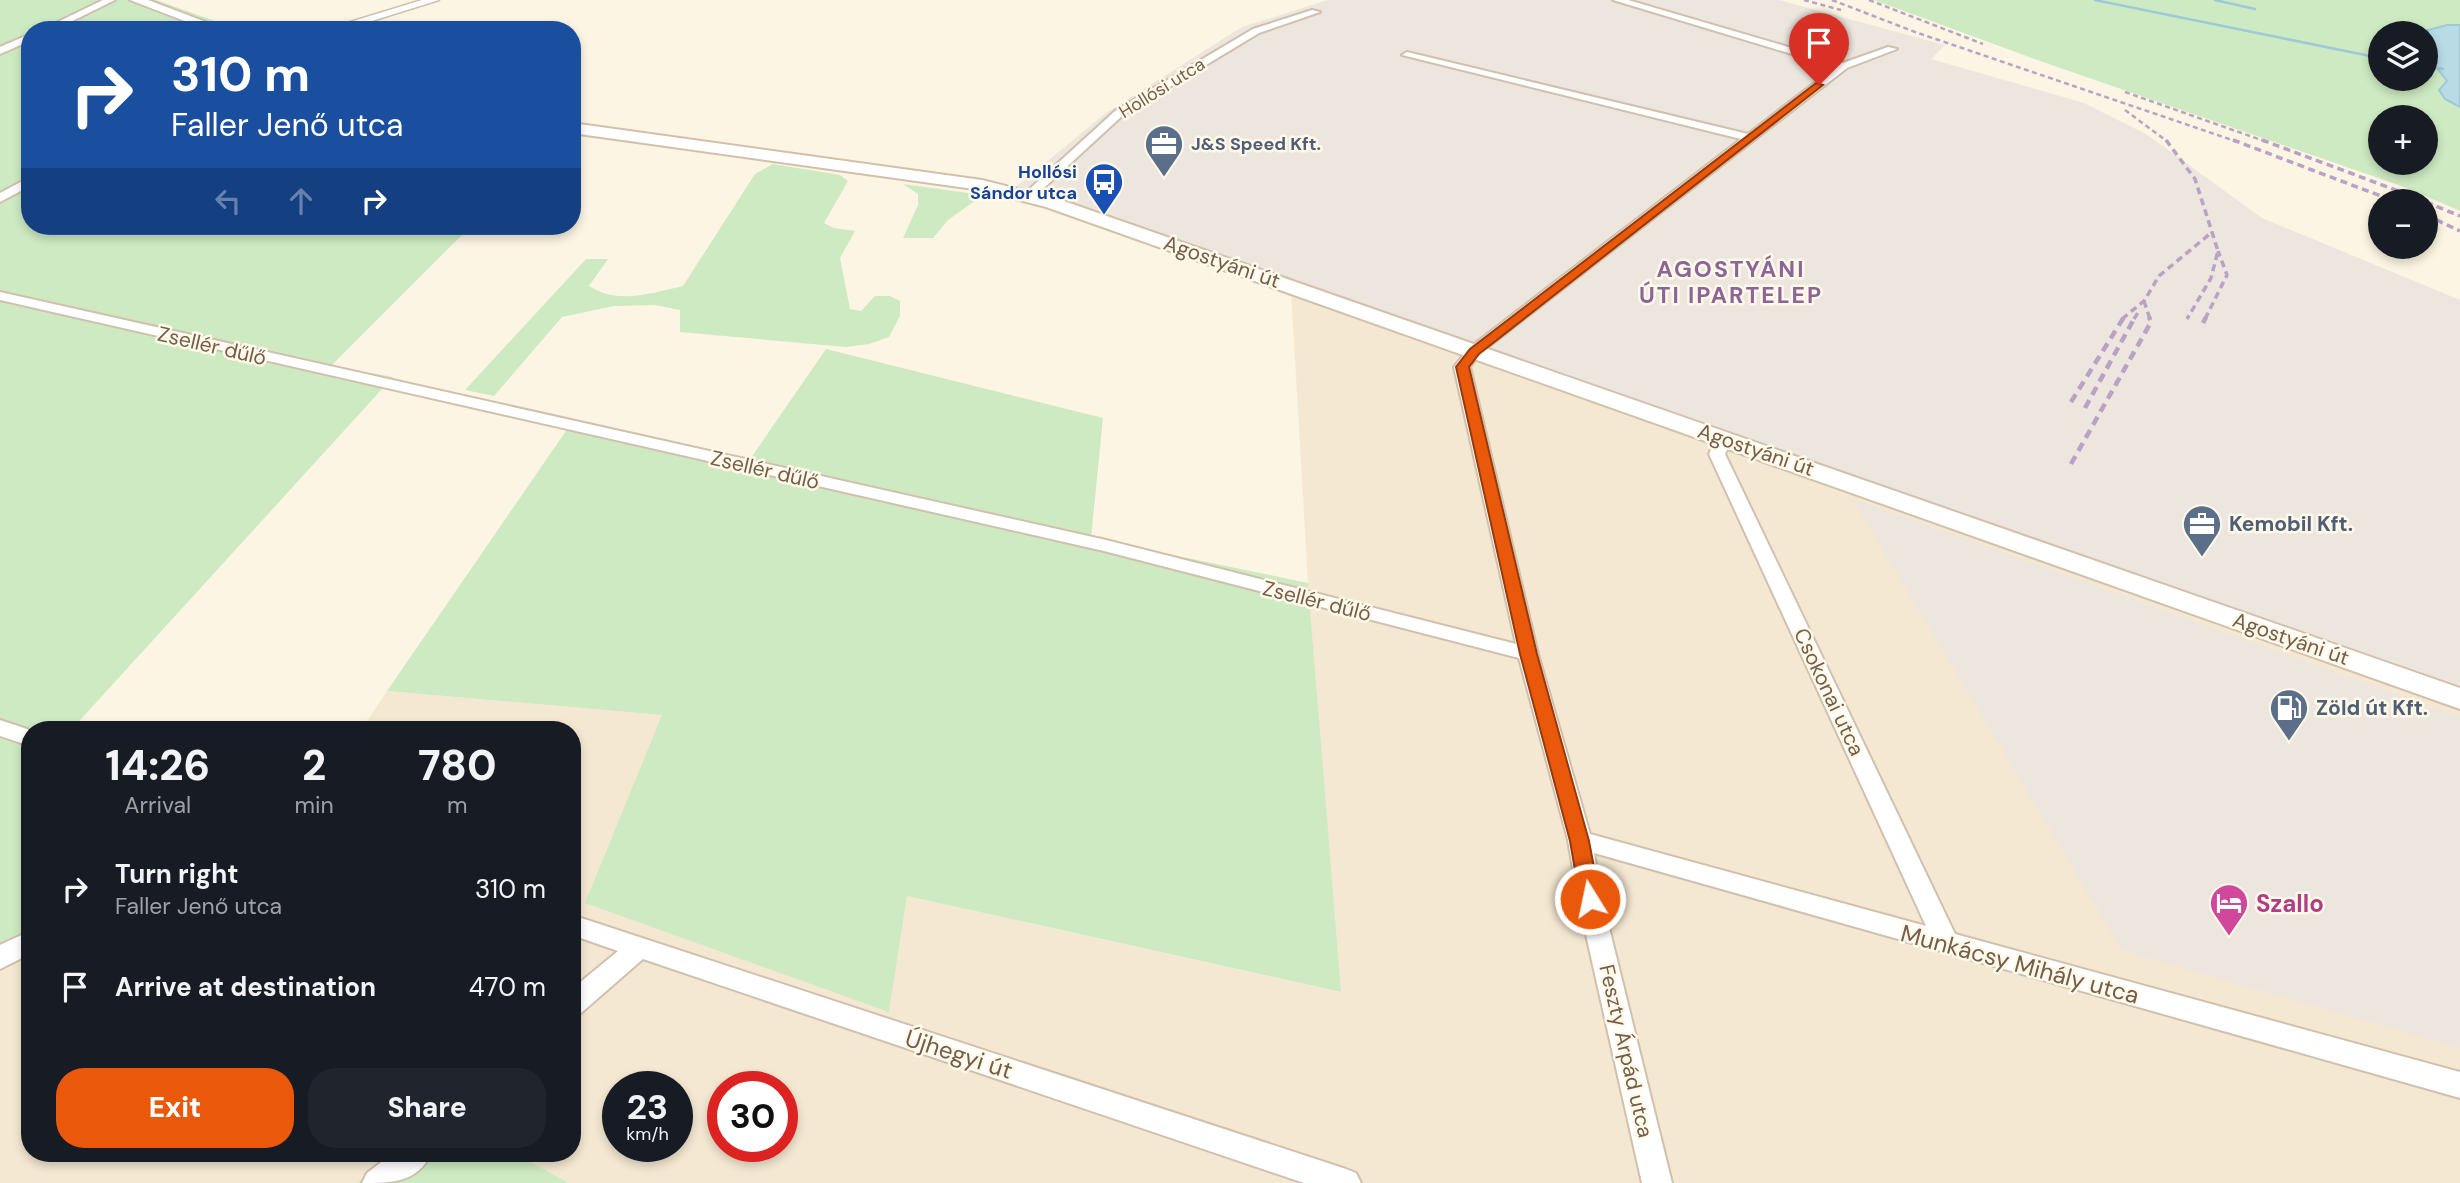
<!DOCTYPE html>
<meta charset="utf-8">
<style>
:root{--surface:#171b24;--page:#20242c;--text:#f1f3f6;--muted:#9ea1a6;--accent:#ea580c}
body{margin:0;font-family:"DM Sans",sans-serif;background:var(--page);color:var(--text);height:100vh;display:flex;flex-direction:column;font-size:26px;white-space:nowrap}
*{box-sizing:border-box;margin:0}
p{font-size:23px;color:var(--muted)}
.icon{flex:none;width:38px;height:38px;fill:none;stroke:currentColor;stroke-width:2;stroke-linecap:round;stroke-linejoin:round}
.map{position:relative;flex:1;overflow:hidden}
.drawer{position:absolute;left:21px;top:721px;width:560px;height:441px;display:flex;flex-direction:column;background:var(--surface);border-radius:28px;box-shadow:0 4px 10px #0003}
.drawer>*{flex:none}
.hud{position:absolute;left:21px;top:21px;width:560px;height:214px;border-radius:28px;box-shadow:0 4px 10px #0003;background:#1a4fa0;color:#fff;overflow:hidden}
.fabs{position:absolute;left:2368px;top:21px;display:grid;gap:14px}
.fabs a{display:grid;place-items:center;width:70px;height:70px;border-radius:50%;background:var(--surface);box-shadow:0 4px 10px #0003;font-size:35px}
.speed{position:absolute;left:602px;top:1071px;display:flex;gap:14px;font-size:35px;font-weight:700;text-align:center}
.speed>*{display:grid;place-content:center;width:91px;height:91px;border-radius:50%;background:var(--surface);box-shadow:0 4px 10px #0003;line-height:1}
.speed small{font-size:18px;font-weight:400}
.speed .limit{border:10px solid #d22;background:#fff;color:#111}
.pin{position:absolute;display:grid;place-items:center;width:60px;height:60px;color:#fff;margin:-72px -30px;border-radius:50% 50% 50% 0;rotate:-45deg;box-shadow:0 0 7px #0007}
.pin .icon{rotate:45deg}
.me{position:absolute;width:77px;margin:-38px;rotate:350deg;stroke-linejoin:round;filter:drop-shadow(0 0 5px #0008)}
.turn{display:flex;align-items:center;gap:24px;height:147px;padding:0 35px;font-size:32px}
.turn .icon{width:91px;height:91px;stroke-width:2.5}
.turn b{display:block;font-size:49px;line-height:60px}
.lanes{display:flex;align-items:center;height:66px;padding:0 35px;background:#0003;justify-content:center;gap:35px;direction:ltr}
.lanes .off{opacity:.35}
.eta{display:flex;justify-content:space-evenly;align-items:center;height:119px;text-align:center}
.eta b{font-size:42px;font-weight:800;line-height:49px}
.cta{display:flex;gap:14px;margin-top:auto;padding:14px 35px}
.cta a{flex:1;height:80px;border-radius:28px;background:var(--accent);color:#fff;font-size:28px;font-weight:800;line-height:80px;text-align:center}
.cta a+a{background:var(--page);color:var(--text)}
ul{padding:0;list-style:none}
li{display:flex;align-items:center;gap:21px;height:98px;padding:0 35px}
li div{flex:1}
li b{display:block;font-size:26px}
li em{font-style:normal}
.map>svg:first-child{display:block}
.residential{fill:#f4e8d2;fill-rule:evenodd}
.industrial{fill:#ece6de}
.green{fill:#ceeac2;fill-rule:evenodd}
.water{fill:#b8dbe6;stroke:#9ec9d8;stroke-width:2}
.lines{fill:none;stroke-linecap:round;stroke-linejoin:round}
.stream{stroke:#9ec9d8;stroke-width:2.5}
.minor-casing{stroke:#d0c0ad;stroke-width:4}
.tertiary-casing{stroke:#d0c0ad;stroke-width:3}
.secondary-casing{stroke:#d3c0aa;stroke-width:4}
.minor{fill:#fff;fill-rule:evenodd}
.tertiary{fill:#fff;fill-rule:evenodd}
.secondary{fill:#fff;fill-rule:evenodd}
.rail-far2{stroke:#b9a2c6;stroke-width:2.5;stroke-dasharray:5 3.5;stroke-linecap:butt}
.rail-far1{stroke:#b9a2c6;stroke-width:3.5;stroke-dasharray:7 4.5;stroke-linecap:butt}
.rail{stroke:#b9a2c6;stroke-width:4.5;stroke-dasharray:9 6;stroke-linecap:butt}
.route{fill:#ea580c;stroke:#983908;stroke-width:2}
.labels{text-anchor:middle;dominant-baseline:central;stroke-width:5;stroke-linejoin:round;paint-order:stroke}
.far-street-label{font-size:18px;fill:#745d49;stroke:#fff9e9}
.far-service-label{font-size:18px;font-weight:bold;fill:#4e5e75;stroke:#fff9e9;text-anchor:start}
.far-transit-label{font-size:18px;font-weight:bold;fill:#164399;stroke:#fff9e9;text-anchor:end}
.street-label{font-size:21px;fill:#745d49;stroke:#fff9e9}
.service-label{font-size:21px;font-weight:bold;fill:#4e5e75;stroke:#fff9e9;text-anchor:start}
.far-district-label{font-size:23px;font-weight:bold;letter-spacing:2px;fill:#8c6498;stroke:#fff9e9}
.near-hotel-label{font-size:24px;font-weight:bold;fill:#b23c85;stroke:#fff9e9;text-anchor:start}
.near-street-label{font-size:24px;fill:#745d49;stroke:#fff9e9}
</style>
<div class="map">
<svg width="2460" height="1183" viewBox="0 0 2460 1183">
<rect width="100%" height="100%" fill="#fcf5e3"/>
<g class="residential">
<path d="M1291,291L2460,699V1183H569L515,1153H572V730H361L387,691L662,715L889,1011L907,896L1340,992L1308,583ZM618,1087H677V1146H618ZM723,1087H782V1146H723Z"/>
<polygon points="30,941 30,1153 396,1153 357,1183 0,1183 0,957"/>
</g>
<g class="industrial">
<polygon points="1328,0 1779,0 1945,45 1931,59 2084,103 2146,134 2262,218 2460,300 2460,699 1011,191 1106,113 1242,27"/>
<polygon points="1852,498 2460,717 2460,1048 2122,950"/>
</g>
<g class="green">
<polygon points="0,0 156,0 240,30 30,30 30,226 471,226 331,366 393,377 71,730 30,730 30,941 0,957"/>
<path d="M1874,0H2460V25L2417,33H2380V79H2426V54L2446,78L2456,106L2460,107V211L2407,188L2043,62ZM2380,117H2426V163H2380Z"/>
<path d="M773,164L840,175L848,181L824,223L834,228L855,231L840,258L850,309L861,311L875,296H890L900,301V316L889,337L869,344L846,347L680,332V310L655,305L614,306L562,317L494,396L465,390L586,259H608L589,286C618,305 652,293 683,286L755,174Z"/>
<polygon points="903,184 983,195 948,220 933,238 903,238 918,205 918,194"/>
<polygon points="826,349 1103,418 1091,538 1308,583 1341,992 907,896 889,1012 585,903 662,715 387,691 568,428 746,465"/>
<polygon points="396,1153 515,1153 569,1183 357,1183"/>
</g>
<polygon class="water" points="2447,25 2460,25 2460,107 2445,99 2439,90 2447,81 2426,54 2426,33 2417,33"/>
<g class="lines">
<g class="stream">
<polyline points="2095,0 2380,58"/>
<polyline points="2215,0 2255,9"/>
<polyline points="2426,66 2443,69"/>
</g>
<g class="minor-casing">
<g id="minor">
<polygon points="103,0 115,0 54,30 41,30"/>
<polygon points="1613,0 1628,0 1843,63 1888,47 1897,49 1847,68 1479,354 1470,367 1538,654 1590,834 1926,926 1709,454 1718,435 1730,435 1732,439 1725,454 1955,934 2460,1072 2460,1098 1594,853 1602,899 1672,1183 1642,1183 1578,899 1568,840 1519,658 1104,551 0,300 0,292 1106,540 1516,644 1454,367 1469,348 1741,139 1402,55 1407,52 1748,134 1835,67"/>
<polygon points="1312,10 1320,12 1259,33 1123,115 1033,198 1023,195 1115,111 1253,29"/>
<polygon points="30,34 30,41 0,54 0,47"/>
<polygon points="30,177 30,186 0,202 0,193"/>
<polygon points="0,720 30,730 30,746 0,736"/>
<polygon points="572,915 1346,1169 1356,1173 1361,1183 1304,1183 643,959 581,1013 572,1016 572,989 618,951 572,935"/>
<polygon points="30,931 30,954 0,969 0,945"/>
<path d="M393,1153H431C418,1183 391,1183 362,1183L367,1173Z"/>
</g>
</g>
<g class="tertiary-casing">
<polygon id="tertiary" points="422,0 439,0 343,30 324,30"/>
</g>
<g class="secondary-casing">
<g id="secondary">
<polygon points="130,0 148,0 227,30 208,30"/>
<polygon points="572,123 982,180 1058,199 2460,688 2460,709 1046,207 981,190 572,133"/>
</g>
</g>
<use href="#minor" class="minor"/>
<use href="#tertiary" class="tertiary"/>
<use href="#secondary" class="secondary"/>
<g class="rail-far2">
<polyline points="1804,0 1841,10"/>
<polyline points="1832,0 1915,32 2238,142"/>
<polyline points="1869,0 1983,44"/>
<polyline points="2125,92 2267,142"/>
<polyline points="2125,110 2168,142"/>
</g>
<g class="rail-far1">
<polyline points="2166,140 2195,179 2218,251 2211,278 2187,319"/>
<polyline points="2233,140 2394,201"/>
<polyline points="2262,140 2425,201"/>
<polyline points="2426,202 2460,216"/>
<polyline points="2426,215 2460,231"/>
<polyline points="2144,301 2150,319"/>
<polyline points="2122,319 2144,301 2159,276 2211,233"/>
<polyline points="2134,319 2139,311"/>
<polyline points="2205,319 2227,275 2218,251"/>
</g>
<g class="rail">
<polyline points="2203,323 2206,317"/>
<polyline points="2071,402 2124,317"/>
<polyline points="2085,408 2135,317"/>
<polyline points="2071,464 2151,322 2149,317"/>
</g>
</g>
<polygon class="route" points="1816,83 1823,85 1479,354 1469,367 1537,654 1589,841 1600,899 1597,904 1583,904 1580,899 1570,841 1520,654 1456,367 1470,349"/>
<defs>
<g id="office-pin" transform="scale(2.0125)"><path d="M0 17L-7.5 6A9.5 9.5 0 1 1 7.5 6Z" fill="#5c6f8a" stroke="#fff9e9"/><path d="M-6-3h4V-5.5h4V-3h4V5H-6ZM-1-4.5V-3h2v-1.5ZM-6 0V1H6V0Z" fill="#fff"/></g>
<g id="bus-pin" transform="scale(2.0125)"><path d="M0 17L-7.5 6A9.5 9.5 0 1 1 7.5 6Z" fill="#1a4fb4" stroke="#fff9e9"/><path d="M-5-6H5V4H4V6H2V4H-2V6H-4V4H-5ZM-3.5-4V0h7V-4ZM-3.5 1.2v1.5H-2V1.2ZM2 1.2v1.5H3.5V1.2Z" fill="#fff"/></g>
<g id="fuel-pin" transform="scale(2.0125)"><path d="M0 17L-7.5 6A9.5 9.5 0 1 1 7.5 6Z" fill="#5c6f8a" stroke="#fff9e9"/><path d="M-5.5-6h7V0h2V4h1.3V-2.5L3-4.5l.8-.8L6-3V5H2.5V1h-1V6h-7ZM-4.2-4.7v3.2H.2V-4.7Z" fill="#fff"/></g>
<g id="hotel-pin" transform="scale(2.0125)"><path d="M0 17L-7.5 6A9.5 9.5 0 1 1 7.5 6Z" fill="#d1479c" stroke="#fff9e9"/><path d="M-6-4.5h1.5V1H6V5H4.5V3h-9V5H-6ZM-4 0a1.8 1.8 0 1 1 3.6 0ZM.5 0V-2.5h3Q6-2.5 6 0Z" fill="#fff"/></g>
</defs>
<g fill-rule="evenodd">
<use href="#office-pin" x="1164" y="144"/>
<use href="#bus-pin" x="1104" y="182"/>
<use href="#office-pin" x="2202" y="524"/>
<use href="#fuel-pin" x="2289" y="708"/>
<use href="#hotel-pin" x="2229" y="903"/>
</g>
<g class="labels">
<g class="far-street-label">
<text transform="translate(1162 88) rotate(-32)">Hollósi utca</text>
</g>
<g class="far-service-label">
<text x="1191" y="144">J&amp;S Speed Kft.</text>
</g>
<g class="far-transit-label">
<text x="1077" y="172">Hollósi<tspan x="1077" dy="21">Sándor utca</tspan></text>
</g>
<g class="street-label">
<text transform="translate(1222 262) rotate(19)">Agostyáni út</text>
<text transform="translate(212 346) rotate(13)">Zsellér dűlő</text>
<text transform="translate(1756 450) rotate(19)">Agostyáni út</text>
<text transform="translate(765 470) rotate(13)">Zsellér dűlő</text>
<text transform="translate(1317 601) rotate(14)">Zsellér dűlő</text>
<text transform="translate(2291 639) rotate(19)">Agostyáni út</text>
<text transform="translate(1829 692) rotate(65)">Csokonai utca</text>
<text transform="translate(1626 1051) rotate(77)">Feszty Árpád utca</text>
</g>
<g class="service-label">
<text x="2229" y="524">Kemobil Kft.</text>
<text x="2316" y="708">Zöld út Kft.</text>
</g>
<g class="far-district-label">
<text x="1731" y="269">AGOSTYÁNI<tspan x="1731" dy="26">ÚTI IPARTELEP</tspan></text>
</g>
<g class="near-hotel-label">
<text x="2256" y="903">Szallo</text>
</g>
<g class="near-street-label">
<text transform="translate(2020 964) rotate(15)">Munkácsy Mihály utca</text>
<text transform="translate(959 1054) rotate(18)">Újhegyi út</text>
</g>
</g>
</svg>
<div class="fabs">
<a><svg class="icon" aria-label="layers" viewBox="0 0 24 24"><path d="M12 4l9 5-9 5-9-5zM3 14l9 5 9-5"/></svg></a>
<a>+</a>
<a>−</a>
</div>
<div class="speed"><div>23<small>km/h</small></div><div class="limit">30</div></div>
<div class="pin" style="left:1819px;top:85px;background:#d93025"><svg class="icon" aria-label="arrive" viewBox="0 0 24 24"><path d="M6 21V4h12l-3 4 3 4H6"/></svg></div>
<svg class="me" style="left:1590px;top:899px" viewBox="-20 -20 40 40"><circle r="17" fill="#ea580c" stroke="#fff" stroke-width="3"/><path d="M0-11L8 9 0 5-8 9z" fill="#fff"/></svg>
<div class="hud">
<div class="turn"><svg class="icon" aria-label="right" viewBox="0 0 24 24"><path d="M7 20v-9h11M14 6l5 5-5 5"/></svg><div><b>310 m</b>Faller Jenő utca</div></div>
<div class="lanes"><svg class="icon off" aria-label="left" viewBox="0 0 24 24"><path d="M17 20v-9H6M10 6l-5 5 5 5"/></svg><svg class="icon off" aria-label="ahead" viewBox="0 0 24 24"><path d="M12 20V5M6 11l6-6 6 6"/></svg><svg class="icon" aria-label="right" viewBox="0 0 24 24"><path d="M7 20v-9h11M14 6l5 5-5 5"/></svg></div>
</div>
<section class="drawer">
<div class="eta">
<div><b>14:26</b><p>Arrival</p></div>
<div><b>2</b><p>min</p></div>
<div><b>780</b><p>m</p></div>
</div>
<ul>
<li><svg class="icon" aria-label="right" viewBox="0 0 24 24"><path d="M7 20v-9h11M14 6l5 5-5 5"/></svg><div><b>Turn right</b><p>Faller Jenő utca</p></div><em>310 m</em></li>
<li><svg class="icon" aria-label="arrive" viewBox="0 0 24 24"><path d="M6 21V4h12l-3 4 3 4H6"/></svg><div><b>Arrive at destination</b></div><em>470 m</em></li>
</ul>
<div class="cta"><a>Exit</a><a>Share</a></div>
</section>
</div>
